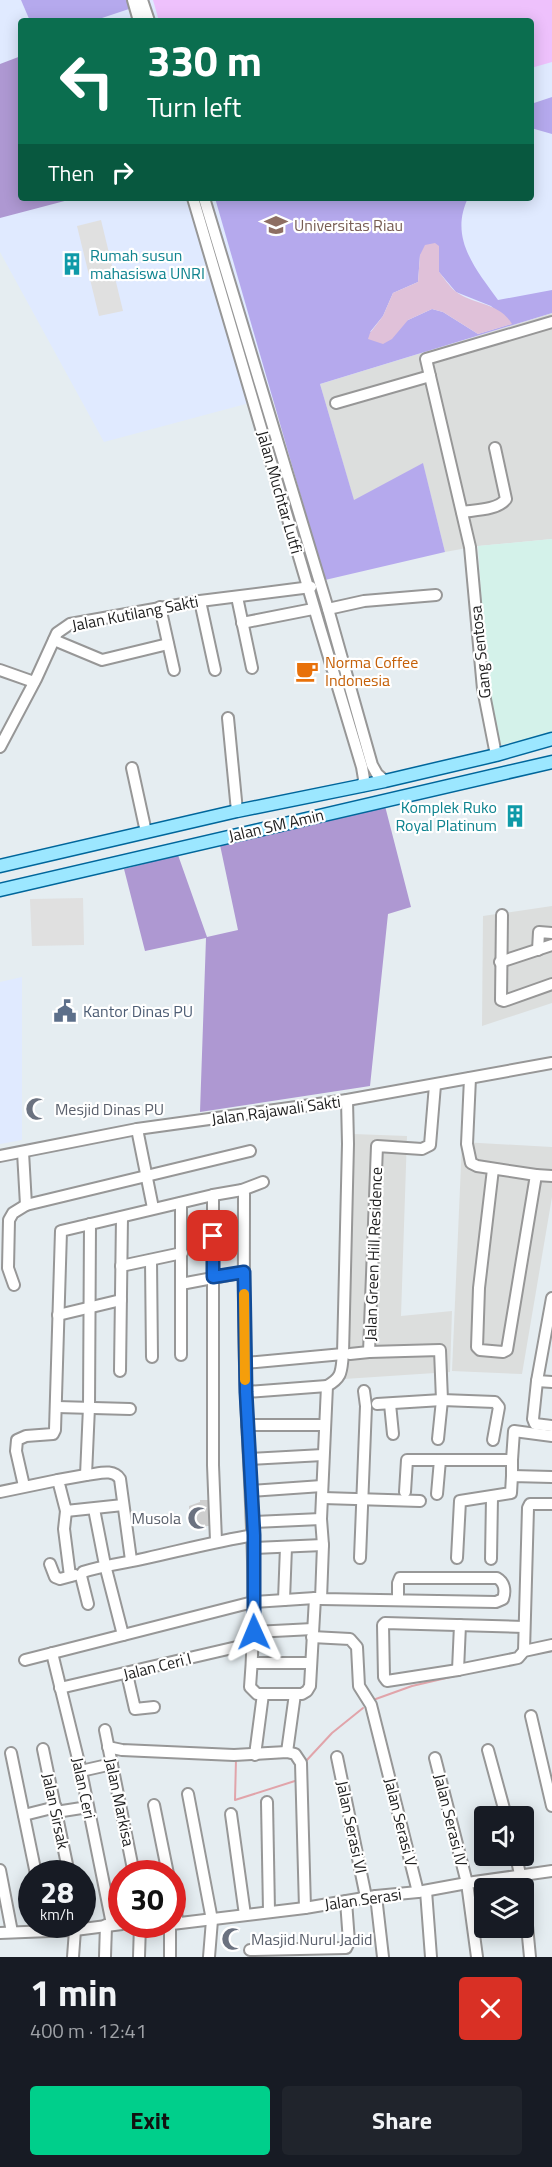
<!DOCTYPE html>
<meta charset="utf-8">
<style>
:root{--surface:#171b24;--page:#20242c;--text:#f1f3f6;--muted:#9ea1a6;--accent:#00cf8b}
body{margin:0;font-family:"Titillium Web",sans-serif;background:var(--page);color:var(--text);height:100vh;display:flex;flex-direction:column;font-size:22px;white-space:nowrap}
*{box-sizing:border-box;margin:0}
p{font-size:20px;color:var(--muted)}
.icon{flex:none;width:33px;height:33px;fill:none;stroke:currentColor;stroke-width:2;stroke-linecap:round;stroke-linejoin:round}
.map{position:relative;height:1957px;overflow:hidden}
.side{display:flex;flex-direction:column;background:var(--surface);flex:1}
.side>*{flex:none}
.hud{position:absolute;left:18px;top:18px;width:516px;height:183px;border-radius:6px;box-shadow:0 3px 15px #0003;background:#0b6e4f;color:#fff;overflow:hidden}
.buttons{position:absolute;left:474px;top:1806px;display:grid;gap:12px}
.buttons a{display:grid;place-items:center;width:60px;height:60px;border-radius:6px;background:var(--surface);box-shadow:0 3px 15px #0003;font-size:30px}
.speed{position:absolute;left:18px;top:1860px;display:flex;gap:12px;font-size:30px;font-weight:700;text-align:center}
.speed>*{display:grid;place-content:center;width:78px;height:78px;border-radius:50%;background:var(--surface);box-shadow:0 3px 15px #0003;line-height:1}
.speed small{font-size:15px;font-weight:400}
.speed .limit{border:9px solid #d22;background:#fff;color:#111}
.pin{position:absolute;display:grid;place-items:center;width:51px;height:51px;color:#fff;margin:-26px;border-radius:12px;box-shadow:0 3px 9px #0006}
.me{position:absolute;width:66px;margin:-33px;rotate:359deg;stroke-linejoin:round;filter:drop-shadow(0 0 4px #0008)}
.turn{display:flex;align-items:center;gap:21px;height:126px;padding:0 30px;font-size:27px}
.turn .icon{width:78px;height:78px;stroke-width:2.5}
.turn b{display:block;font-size:42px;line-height:51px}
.then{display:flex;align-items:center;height:57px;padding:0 30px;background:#0003;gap:12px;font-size:22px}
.round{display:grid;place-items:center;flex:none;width:63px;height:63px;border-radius:6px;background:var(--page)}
.summary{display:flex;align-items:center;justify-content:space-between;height:102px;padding:0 30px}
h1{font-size:36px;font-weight:700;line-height:45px}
.primary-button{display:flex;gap:12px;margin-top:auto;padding:12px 30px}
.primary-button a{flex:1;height:69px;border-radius:6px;background:var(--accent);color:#111;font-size:24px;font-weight:700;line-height:69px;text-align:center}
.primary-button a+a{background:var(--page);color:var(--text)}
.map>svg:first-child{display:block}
.residential{fill:#dcdedd}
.commercial{fill:#d4f2ea}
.education{fill:#e0eaff;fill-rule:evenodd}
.religious{fill:#cecece}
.grass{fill:#b5a9ed;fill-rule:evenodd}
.forest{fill:#ae98d2}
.wetland{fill:#e0c1d9}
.park{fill:#eec1fc}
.parking{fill:#e0e0e0}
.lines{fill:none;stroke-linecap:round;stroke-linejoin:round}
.stream{stroke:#e1a4aa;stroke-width:2}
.minor-casing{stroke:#979797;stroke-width:14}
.major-casing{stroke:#00669b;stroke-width:15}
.minor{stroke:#fff;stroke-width:10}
.major{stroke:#9ce7ff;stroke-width:12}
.route-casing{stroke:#114b97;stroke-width:15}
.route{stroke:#1a73e8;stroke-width:10}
.slow{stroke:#f59e0b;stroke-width:10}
.labels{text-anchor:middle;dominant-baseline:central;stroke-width:4.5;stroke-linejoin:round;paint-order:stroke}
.education-label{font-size:16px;fill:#785e54;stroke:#fff;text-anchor:start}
.culture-label{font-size:16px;fill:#0d838f;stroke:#fff;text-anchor:start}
.street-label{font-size:16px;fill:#202020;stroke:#fff}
.food-label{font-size:16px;fill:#c56008;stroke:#fff;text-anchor:start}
.service-label{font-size:16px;fill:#4e5e75;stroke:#fff;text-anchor:start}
.worship-label{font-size:16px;fill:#5b616d;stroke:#fff;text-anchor:start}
</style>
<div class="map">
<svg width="552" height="1957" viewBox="0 0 552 1957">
<rect width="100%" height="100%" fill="#e5edf1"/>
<g class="residential">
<polygon points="552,313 552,539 478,546 445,552 423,464 354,501 320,384"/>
<polygon points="552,906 552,1003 482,1026 483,916"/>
<polygon points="353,1134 407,1136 401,1316 452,1311 450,1372 344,1379"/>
<polygon points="462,1142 552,1147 552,1197 522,1374 452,1371"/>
</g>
<polygon class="commercial" points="552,539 552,733 497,746 488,697 478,546"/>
<g class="education">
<path d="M0,0H552V313L320,384L104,442L0,252ZM21,21H531V198H21Z"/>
<polygon points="22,977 22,1140 0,1144 0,982"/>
</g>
<polygon class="religious" points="200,1500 211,1500 212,1507 209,1511 209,1526 189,1527 189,1506 200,1502"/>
<g class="grass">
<polygon points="21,0 127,0 129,9 93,21 30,21"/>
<polygon points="552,97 552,134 531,128 531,104"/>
<path d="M215,198H468C449,238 475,268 498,300L552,290V313L320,384L354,500L423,463L445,552L325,580ZM439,246V272L456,292L491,306L511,324L478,334L443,312L432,309L408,320L370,332L383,316L393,293L418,282L420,255Z"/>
</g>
<g class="forest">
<polygon points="21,56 21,198 76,198 0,218 0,64"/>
<polygon points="385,806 411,907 388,914 370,1086 200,1112 206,938 145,951 124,869 178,855 207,937 238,930 220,845"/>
</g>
<path class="wetland" d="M435,243L439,246V272C444,278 449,286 455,291C472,305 498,301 512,324L478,334L443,312L432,309L408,320L392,339L383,344L368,339L370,333L383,316L393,293L418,282L420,255L425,245Z"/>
<polygon class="park" points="153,0 552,0 552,62 531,68 531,21 159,21"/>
<g class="parking">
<polygon points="101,220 123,311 99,316 77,226"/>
<polygon points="83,898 84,945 32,946 30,899"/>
</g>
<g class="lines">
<g class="stream">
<polyline points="545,1652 552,1651"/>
<polyline points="373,1700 412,1686 459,1675"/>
<polyline points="233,1759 236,1759 235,1800 298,1780"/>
<polyline points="306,1761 332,1733 363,1708"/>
</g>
<g class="minor-casing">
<g id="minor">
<polyline points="133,0 139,21"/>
<polyline points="142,0 149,21"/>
<path d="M193,198C251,388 304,578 362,767L364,779L362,786"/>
<polyline points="204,198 328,609 372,765 377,774 385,781"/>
<polyline points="336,403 430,376"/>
<path d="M462,512C475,510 498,510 506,499L495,448"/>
<polyline points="237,597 252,668"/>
<polyline points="200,601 215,670"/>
<polyline points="160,607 174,670"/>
<polyline points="328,609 364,601 436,595"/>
<polyline points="242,623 313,609"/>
<polyline points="54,640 102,660 168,644"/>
<polyline points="0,670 34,682"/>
<polyline points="228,718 237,811"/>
<polyline points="0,747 36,679 57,633 70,624 200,601 311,587"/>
<polyline points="496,755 483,689 470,547 426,359 552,322"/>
<polyline points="132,768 146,832"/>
<polyline points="502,915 501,1000 504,1001 552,984"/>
<polyline points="538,950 539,932 552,933"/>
<polyline points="500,962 552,945"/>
<polyline points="470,1078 467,1144 471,1163 477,1166 536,1175 507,1350 503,1352 480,1350 477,1347 479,1288 493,1169"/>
<polyline points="435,1085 430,1145 422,1149 377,1146 369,1352 440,1350 442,1400 438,1439"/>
<polyline points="137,1129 153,1208"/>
<polyline points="23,1152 26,1205"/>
<polyline points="0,1156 137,1129 347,1100 552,1063"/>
<polyline points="536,1175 552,1176"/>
<path d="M242,1190L244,1194C244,1261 243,1328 246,1395C250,1493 258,1590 250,1687L257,1694H302L307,1691L310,1686L315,1598"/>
<polyline points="213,1195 213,1465 216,1541"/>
<polyline points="90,1224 89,1407 86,1475 58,1480 66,1511 123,1505"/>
<polyline points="151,1260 152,1357"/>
<polyline points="121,1266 182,1253"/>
<polyline points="181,1284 244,1272"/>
<polyline points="14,1285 8,1268 9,1220 13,1213 26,1205 250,1151"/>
<polyline points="552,1298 537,1381 533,1419 535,1424 552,1426"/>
<polyline points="58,1315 121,1300"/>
<polyline points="350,1354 369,1352"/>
<polyline points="181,1355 181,1203"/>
<polyline points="245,1363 343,1354"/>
<polyline points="120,1371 122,1217"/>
<polyline points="537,1381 552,1382"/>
<polyline points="246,1392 327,1386"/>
<polyline points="377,1404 442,1400 495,1402 499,1407 493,1440"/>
<polyline points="390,1404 393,1434"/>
<polyline points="57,1407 130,1409"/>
<polyline points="247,1425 324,1425"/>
<polyline points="249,1459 323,1455"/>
<polyline points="512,1460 514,1431 552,1436"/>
<path d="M86,1475C98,1474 113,1468 120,1479L131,1560"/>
<polyline points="24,1486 16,1451 17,1440 26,1436 53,1434 55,1430 61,1231 213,1195 242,1190 263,1182"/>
<polyline points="251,1491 322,1486"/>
<polyline points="0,1492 58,1480"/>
<polyline points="405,1492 407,1460 512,1460 512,1476"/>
<polyline points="437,1494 440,1460"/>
<polyline points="323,1498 420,1501"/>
<polyline points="94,1509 105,1565 123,1635"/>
<polyline points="66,1511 64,1529 70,1576"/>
<polyline points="253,1522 321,1519"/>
<polyline points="254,1548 323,1545"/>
<polyline points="360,1558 366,1406 364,1391"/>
<polyline points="457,1558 460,1501 511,1493 512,1476 552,1477"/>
<polyline points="491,1559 492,1497"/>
<polyline points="50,1564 55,1577 60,1579 75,1575"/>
<path d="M321,1599L323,1545L321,1519L327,1386C343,1377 341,1371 343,1354L348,1144L347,1100"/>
<polyline points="284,1600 286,1547"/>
<path d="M88,1604L81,1576L83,1572C104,1565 126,1563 147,1558C183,1550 218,1541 254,1535"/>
<polyline points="524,1627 385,1623 383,1625 384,1677 387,1681 458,1670 518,1658 524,1651 552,1645"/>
<polyline points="254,1632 313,1629"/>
<polyline points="312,1637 350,1639 357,1647 359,1686 371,1705 418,1892"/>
<polyline points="524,1651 528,1508 530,1504 552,1504"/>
<polyline points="52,1653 81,1771 112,1924"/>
<path d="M25,1660L253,1602L315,1598L321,1599L496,1602L503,1599C506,1590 504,1582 497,1578H400L398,1583V1600"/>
<polyline points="252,1663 311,1663"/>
<polyline points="458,1670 460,1625"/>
<polyline points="127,1674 135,1709 154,1707"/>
<polyline points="60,1688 254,1643"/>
<polyline points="531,1716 552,1806"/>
<polyline points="105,1730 134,1874"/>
<polyline points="108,1747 122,1750 234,1755 287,1752 295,1754 301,1763 305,1908"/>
<polyline points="43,1749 69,1874"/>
<polyline points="488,1750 506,1816"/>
<polyline points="287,1752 295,1694"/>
<polyline points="11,1753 36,1874"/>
<polyline points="255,1755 263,1694"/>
<polyline points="337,1757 366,1897"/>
<polyline points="435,1758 467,1883 477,1957"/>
<polyline points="81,1771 112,1764"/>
<polyline points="188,1794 212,1920 209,1957"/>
<polyline points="267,1802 269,1911"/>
<polyline points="154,1805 168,1874"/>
<polyline points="56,1812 88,1807"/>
<polyline points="231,1814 245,1915"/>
<polyline points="24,1815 56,1807"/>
<polyline points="516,1856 523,1888"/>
<polyline points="0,1870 12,1932"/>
<polyline points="426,1891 431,1957"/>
<polyline points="172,1894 178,1923"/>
<polyline points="524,1895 530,1957"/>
<polyline points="376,1896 383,1957"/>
<polyline points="172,1924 305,1908 376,1896 418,1892 467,1883 552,1871"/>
<polyline points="0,1933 75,1930 122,1924"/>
<polyline points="250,1950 346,1948 349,1942 346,1901"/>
<polyline points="73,1957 75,1930"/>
<polyline points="105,1957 106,1925"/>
<polyline points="139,1957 140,1924"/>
<polyline points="170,1957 170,1924"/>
</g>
</g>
<g class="major-casing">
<g id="major">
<polyline points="0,866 237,811 385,781 496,755 552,739"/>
<polyline points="0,890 552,762"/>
</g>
</g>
<use href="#minor" class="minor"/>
<use href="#major" class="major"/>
</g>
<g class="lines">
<g class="route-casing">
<polyline id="route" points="213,1236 213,1277 244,1272 246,1392 254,1535 254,1632"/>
</g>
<use href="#route" class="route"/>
<polyline class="slow" points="244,1294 245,1380"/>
</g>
<defs>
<g id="university-bare" transform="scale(1.8)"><path d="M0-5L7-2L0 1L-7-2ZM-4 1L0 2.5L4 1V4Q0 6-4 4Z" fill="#8d6e63" stroke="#fff" stroke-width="2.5" paint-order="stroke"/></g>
<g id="building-bare" transform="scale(1.8)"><path d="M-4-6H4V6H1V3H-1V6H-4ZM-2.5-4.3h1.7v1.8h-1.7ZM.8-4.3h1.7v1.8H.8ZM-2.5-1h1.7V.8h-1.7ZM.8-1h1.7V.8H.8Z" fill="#0f9aa8" stroke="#fff" stroke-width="2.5" paint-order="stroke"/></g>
<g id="cafe-bare" transform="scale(1.8)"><path d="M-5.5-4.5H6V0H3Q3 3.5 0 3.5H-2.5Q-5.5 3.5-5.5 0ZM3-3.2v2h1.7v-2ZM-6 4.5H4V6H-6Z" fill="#e8710a" stroke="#fff" stroke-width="2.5" paint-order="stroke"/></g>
<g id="civic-bare" transform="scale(1.8)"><path d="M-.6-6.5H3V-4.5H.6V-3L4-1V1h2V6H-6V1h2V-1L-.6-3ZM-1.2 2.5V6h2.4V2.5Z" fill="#5c6f8a" stroke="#fff" stroke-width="2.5" paint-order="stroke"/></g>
<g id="mosque-bare" transform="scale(1.8)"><path d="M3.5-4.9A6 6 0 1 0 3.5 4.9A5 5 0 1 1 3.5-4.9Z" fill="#6b7280" stroke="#fff" stroke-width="2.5" paint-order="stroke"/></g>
</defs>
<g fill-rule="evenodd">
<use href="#university-bare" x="276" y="225"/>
<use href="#building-bare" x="72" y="264"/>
<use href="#cafe-bare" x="307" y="671"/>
<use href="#building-bare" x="515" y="816"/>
<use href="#civic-bare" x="65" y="1011"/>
<use href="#mosque-bare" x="37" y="1109"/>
<use href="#mosque-bare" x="199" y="1518"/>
<use href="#mosque-bare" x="233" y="1939"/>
</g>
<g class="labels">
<g class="education-label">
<text x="294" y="225">Universitas Riau</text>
</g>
<g class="culture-label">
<text x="90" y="255">Rumah susun<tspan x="90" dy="18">mahasiswa UNRI</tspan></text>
<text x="497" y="807" text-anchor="end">Komplek Ruko<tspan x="497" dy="18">Royal Platinum</tspan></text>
</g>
<g class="street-label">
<text transform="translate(280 492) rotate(74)">Jalan Muchtar Lutfi</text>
<text transform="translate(135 613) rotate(-11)">Jalan Kutilang Sakti</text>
<text transform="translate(480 652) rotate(-96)">Gang Sentosa</text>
<text transform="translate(276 825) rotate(-13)">Jalan SM Amin</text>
<text transform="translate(276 1110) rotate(-8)">Jalan Rajawali Sakti</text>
<text transform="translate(373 1254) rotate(-88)">Jalan Green Hill Residence</text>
<text transform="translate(157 1666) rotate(-14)">Jalan Ceri I</text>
<text transform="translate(84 1788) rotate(78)">Jalan Ceri</text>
<text transform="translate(120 1802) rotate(78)">Jalan Markisa</text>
<text transform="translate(56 1811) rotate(78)">Jalan Sirsak</text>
<text transform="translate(451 1820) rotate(76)">Jalan Serasi IV</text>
<text transform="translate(401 1822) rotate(76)">Jalan Serasi V</text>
<text transform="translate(352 1827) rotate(78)">Jalan Serasi VI</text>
<text transform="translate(363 1899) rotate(-8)">Jalan Serasi</text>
</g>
<g class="food-label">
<text x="325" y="662">Norma Coffee<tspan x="325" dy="18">Indonesia</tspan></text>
</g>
<g class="service-label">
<text x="83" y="1011">Kantor Dinas PU</text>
</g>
<g class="worship-label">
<text x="55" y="1109">Mesjid Dinas PU</text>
<text x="181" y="1518" text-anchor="end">Musola</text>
<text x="251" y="1939">Masjid Nurul Jadid</text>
</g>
</g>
</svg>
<div class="buttons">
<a><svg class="icon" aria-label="sound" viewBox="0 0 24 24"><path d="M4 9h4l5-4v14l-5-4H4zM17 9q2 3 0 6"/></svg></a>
<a><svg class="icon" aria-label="layers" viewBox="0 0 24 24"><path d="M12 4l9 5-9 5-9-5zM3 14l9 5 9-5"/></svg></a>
</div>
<div class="speed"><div>28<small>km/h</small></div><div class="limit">30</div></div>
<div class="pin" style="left:213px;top:1236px;background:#d93025"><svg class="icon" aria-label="arrive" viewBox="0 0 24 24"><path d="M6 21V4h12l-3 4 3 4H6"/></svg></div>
<svg class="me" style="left:254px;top:1632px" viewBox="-20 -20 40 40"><path d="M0-17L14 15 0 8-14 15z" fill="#1a73e8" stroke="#fff" stroke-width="4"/></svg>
<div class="hud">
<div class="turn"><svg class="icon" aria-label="left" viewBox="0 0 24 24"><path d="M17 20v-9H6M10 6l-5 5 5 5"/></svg><div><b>330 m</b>Turn left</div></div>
<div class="then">Then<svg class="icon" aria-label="right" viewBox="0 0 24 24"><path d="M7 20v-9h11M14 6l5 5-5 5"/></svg></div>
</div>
</div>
<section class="side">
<div class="summary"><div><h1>1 min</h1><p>400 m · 12:41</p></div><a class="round" style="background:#d93025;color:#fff"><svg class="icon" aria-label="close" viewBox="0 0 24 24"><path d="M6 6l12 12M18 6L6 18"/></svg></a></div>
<div class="primary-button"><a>Exit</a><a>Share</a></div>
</section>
